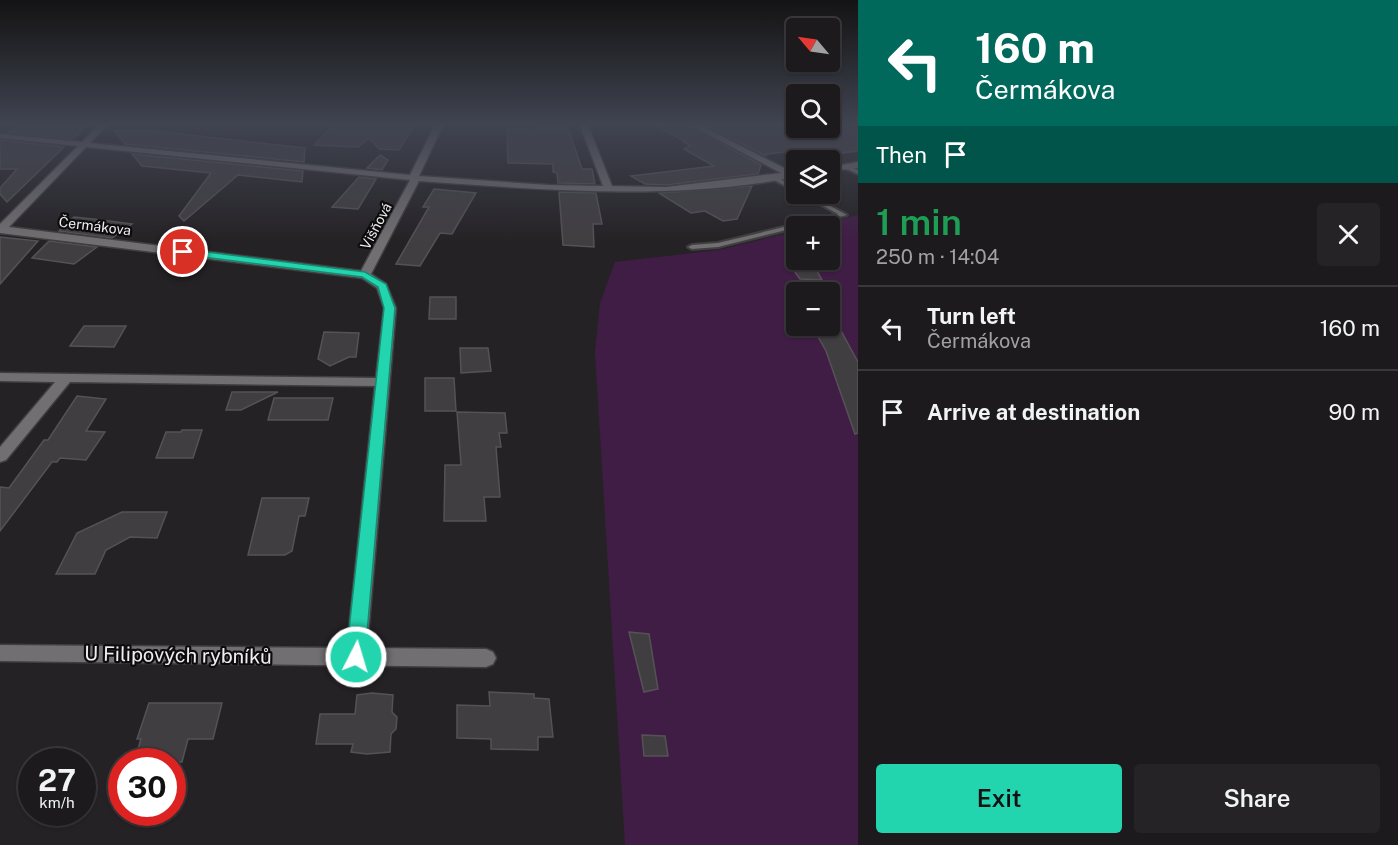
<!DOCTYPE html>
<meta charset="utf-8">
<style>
:root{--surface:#1c1a1c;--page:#252325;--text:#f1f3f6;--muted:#a0a1a3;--line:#3a383b;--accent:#23d5af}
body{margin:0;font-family:"Public Sans",sans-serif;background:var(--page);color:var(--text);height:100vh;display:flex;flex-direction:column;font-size:22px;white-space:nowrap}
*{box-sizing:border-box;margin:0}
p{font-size:20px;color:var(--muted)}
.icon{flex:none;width:33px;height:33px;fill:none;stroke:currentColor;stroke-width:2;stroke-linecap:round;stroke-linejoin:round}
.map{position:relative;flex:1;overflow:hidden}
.sheet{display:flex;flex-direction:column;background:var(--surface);width:540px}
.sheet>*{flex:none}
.hud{background:#00695c;color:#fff;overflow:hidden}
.needle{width:39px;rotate:299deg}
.buttons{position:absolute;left:786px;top:18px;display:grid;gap:12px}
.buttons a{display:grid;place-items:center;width:54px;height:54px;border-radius:6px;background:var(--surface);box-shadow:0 2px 4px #0004,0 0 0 2px var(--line);font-size:30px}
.speed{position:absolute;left:18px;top:748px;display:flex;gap:12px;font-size:30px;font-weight:700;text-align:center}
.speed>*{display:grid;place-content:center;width:78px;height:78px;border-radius:50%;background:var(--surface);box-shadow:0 2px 4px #0004,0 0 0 2px var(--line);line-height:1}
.speed small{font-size:15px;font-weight:400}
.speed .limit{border:9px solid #d22;background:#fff;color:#111}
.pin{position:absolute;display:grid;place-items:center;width:51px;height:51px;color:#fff;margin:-26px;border:3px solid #fff;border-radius:50%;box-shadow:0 2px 6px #0007}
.me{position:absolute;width:66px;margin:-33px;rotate:5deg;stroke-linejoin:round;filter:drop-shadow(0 0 4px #0008)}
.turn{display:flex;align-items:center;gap:21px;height:126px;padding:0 18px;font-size:27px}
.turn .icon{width:78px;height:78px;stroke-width:2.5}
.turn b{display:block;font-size:42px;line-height:51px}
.then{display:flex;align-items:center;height:57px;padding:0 18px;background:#0003;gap:12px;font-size:22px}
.round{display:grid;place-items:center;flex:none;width:63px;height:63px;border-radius:6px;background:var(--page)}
.overview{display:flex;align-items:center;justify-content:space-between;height:102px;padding:0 18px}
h1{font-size:36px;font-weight:600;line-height:45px;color:#1e9e55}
.primary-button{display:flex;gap:12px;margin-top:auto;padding:12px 18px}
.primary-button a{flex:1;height:69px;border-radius:6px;background:var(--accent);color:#111;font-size:24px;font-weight:600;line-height:69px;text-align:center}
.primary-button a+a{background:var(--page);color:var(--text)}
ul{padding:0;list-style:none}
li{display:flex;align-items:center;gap:18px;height:84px;padding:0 18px;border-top:2px solid var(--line)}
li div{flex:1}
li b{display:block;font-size:22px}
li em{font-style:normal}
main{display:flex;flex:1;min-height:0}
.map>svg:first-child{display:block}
.green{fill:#401d45;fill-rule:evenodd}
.building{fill:#413e41;stroke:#555256;stroke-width:1.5}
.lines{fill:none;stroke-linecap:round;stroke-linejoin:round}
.lane-casing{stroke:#403e40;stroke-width:4}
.street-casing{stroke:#403e40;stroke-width:3}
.lane{fill:#726f72;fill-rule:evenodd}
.street{fill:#726f72;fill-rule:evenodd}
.route{fill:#23d5af;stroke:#178a72;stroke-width:1.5}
.labels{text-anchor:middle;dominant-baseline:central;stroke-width:4.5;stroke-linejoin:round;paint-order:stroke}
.far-street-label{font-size:14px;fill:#efedef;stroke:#0d0c0d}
.near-street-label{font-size:20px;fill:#efedef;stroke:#0d0c0d}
</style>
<main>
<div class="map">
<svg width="858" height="845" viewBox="0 0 858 845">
<rect width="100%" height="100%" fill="#252225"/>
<path class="green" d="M858,215V845H625L595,352L600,303L615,262L719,250L796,231V260H830V226H816ZM796,292H830V326H796Z"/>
<g class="building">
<polygon points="334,125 415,125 399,150 379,149 369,138 358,147 314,145"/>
<polygon points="655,125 688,125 761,165 758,174 666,185 645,184 631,176 714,166 684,149 691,146 684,142 686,142"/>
<polygon points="705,125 796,125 796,128 858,125 858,151 826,155 812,149 767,154 766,156"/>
<polygon points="17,126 85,127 73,139 9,133"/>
<polygon points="535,128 568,128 582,169 592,169 595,184 558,183 557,173 553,172 553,164 508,163 507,129 536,130"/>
<polygon points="114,130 146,130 305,148 304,162 125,144"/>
<polygon points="0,140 64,147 7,202 0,194 0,188 17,169 0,169"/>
<polygon points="132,154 303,171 302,182 238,175 184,221 179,216 211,173 142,166"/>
<polygon points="380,155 388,160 382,170 367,168"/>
<polygon points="359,177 376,179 358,209 332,207"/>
<polygon points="752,186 737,219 723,221 705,211 691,213 659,193"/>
<polygon points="434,189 476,193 452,234 440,233 420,266 396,264 429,207 423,207"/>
<polygon points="559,192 596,193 602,224 593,224 594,247 563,245"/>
<polygon points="74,217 102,220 132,224 112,238 59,231"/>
<polygon points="0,237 38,241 0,284"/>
<polygon points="49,241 97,247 74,264 32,258"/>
<polygon points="786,260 811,260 822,280 800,279"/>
<polygon points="430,297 456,297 456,319 429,319"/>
<polygon points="84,326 126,326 114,347 70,346"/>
<polygon points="813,328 840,329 858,362 858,433 855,434 826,351"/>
<polygon points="324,332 359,333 356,357 349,357 330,366 318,359"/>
<polygon points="460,348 488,348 491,371 461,373"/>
<polygon points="425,378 454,378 456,411 425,411"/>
<polygon points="232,392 278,392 241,410 226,410"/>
<polygon points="77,396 106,399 86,431 105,432 86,460 60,458 57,462 52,462 0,531 0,487 9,488 44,440 48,440"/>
<polygon points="274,398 333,398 328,420 268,420"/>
<polygon points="457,412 505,413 507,433 499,433 501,447 496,447 500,497 484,497 486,521 444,521 445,465 461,465"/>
<polygon points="182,430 202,430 193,458 156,458 166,432 181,432"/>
<polygon points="262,498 309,498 305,516 299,516 292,551 285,555 248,555"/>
<polygon points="122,512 167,512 157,538 130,537 106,550 95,574 56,574 77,533"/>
<polygon points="629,632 649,634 658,689 644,692"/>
<polygon points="489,692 534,694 534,698 549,699 553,737 538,737 538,750 491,749 491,739 457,738 457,705 490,706"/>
<polygon points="372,693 393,695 392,712 397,717 396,729 391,734 390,752 367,754 351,752 353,744 316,744 320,714 355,714 357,695"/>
<polygon points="149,703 222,703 213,739 188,739 182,762 134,762 141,739 137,739"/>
<polygon points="642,735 665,736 668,756 644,756"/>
</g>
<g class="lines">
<g class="lane-casing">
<g id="lane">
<polygon points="846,165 858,170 858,174 844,168 844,166"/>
<polygon points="771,176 775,176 796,188 796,192 771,178"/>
<polygon points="801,194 808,194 847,215 718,247 692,249 688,247 692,245 718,243 838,214"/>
</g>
</g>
<g class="street-casing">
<g id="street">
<path d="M99,125H107L90,143L410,175L435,125H443L419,176L549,185L603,186L580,125H588L612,186L666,187L781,173L690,125H700L792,172L796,171V177C671,201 546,190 419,181L371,274L386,284L396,308L367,648L486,649L493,652L496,658L493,664L486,667L0,661V645L347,648L375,386L70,382L6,460L0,462V447L55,382L0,381V373L376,378L384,308L377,288L362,278L0,233V224L78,146L0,138V134L82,142ZM86,147L410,180L361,271L9,227Z"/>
<polygon points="858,162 858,168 830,171 830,167"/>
</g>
</g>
<use href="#lane" class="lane"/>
<use href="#street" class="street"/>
</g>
<linearGradient id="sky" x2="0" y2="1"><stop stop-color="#141314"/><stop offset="0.51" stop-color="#404451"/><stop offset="1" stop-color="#404451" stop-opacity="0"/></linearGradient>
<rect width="858" height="243" fill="url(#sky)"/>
<polygon class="route" points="183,249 365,272 386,284 395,308 365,657 362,662 356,665 349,662 346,657 384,308 378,287 362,277 179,254 178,252"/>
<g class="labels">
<g class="far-street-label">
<text transform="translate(95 226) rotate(7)">Čermákova</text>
<text transform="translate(376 226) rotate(-62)">Višňová</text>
</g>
<g class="near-street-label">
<text transform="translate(178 655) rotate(1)">U Filipových rybníků</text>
</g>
</g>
</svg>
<div class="buttons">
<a><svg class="needle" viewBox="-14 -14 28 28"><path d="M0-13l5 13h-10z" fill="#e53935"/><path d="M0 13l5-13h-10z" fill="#a0a1a3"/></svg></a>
<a><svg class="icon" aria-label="search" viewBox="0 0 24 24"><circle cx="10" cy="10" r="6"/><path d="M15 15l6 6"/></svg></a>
<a><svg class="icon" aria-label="layers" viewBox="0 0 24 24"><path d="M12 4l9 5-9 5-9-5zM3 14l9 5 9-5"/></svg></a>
<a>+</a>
<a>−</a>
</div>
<div class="speed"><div>27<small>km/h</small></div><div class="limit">30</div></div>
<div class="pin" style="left:183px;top:252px;background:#d93025"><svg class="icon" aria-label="arrive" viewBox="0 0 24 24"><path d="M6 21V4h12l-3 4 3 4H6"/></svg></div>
<svg class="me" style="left:356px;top:657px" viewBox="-20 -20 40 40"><circle r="17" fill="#23d5af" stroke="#fff" stroke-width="3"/><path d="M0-11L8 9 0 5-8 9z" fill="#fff"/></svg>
</div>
<section class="sheet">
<div class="hud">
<div class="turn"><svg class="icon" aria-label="left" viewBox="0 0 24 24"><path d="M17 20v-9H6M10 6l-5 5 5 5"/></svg><div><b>160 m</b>Čermákova</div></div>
<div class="then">Then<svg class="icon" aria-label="arrive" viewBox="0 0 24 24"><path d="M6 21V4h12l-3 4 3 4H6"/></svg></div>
</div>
<div class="overview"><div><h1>1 min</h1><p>250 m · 14:04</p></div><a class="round"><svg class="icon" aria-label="close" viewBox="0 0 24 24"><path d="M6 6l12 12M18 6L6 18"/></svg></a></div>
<ul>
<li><svg class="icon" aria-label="left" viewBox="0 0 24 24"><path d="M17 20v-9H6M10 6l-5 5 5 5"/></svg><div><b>Turn left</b><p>Čermákova</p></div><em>160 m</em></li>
<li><svg class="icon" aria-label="arrive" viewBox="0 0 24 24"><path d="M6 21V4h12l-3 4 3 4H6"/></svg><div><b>Arrive at destination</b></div><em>90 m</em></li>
</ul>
<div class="primary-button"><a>Exit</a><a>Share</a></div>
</section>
</main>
